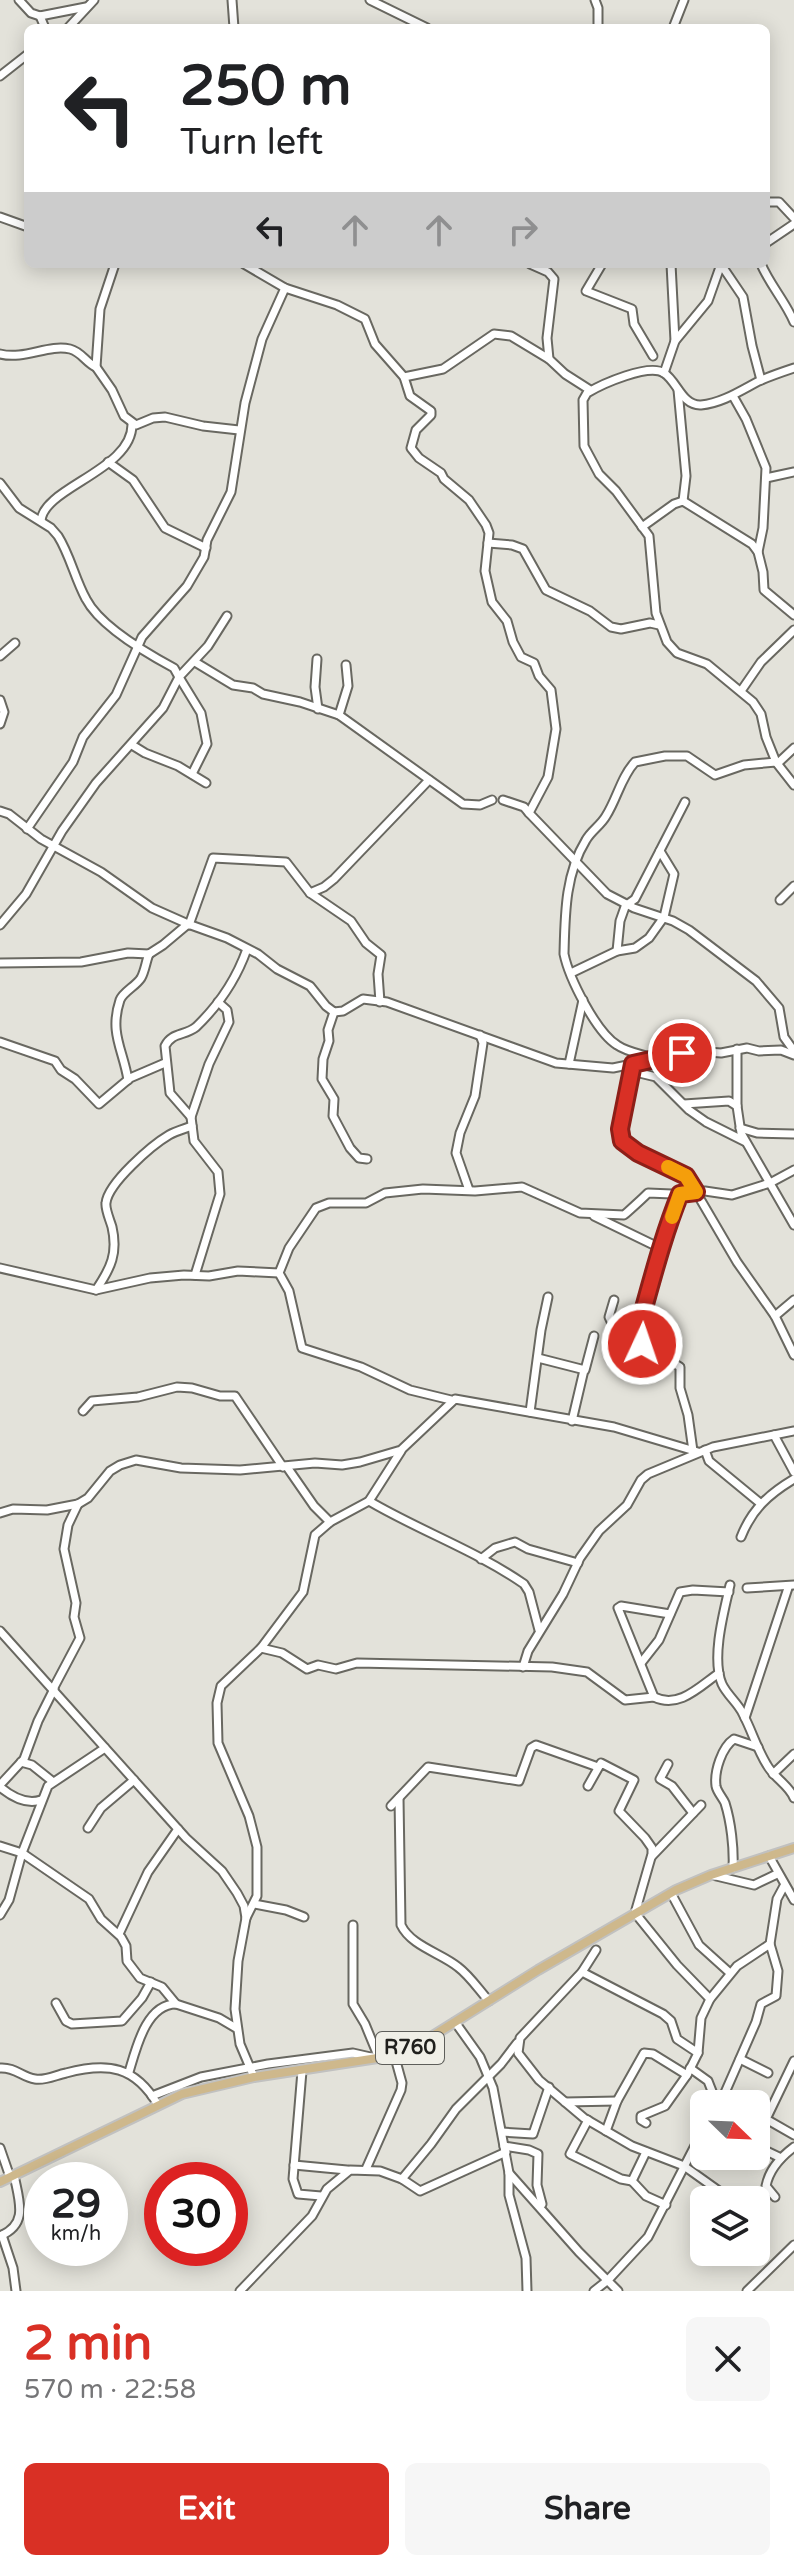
<!DOCTYPE html>
<meta charset="utf-8">
<style>
:root{--surface:#fff;--page:#f6f6f6;--text:#202124;--muted:#757577;--accent:#d93025}
body{margin:0;font-family:"Varela Round",sans-serif;background:var(--page);color:var(--text);height:100vh;display:flex;flex-direction:column;font-size:30px;white-space:nowrap}
*{box-sizing:border-box;margin:0}
p{font-size:26px;color:var(--muted)}
.icon{flex:none;width:44px;height:44px;fill:none;stroke:currentColor;stroke-width:2;stroke-linecap:round;stroke-linejoin:round}
.map{position:relative;height:2291px;overflow:hidden}
.drawer{display:flex;flex-direction:column;background:var(--surface);flex:1}
.drawer>*{flex:none}
.banner{position:absolute;left:24px;top:24px;width:746px;height:244px;border-radius:12px;box-shadow:0 4px 20px #0003;background:#fff;color:var(--text);overflow:hidden}
.needle{width:52px;rotate:113deg}
.tools{position:absolute;left:690px;top:2090px;display:grid;gap:16px}
.tools a{display:grid;place-items:center;width:80px;height:80px;border-radius:12px;background:var(--surface);box-shadow:0 4px 20px #0003;font-size:40px}
.speed{position:absolute;left:24px;top:2162px;display:flex;gap:16px;font-size:40px;font-weight:700;text-align:center}
.speed>*{display:grid;place-content:center;width:104px;height:104px;border-radius:50%;background:var(--surface);box-shadow:0 4px 20px #0003;line-height:1}
.speed small{font-size:20px;font-weight:400}
.speed .limit{border:12px solid #d22;background:#fff;color:#111}
.pin{position:absolute;display:grid;place-items:center;width:68px;height:68px;color:#fff;margin:-34px;border:4px solid #fff;border-radius:50%;box-shadow:0 2px 8px #0007}
.me{position:absolute;width:88px;margin:-44px;rotate:3deg;stroke-linejoin:round;filter:drop-shadow(0 0 6px #0008)}
.turn{display:flex;align-items:center;gap:28px;height:168px;padding:0 24px;font-size:36px}
.turn .icon{width:104px;height:104px;stroke-width:2.5}
.turn b{display:block;font-size:56px;line-height:68px}
.lanes{display:flex;align-items:center;height:76px;padding:0 24px;background:#0003;justify-content:center;gap:40px;direction:ltr}
.lanes .off{opacity:.35}
.round{display:grid;place-items:center;flex:none;width:84px;height:84px;border-radius:12px;background:var(--page)}
.summary{display:flex;align-items:center;justify-content:space-between;height:136px;padding:0 24px}
h1{font-size:48px;font-weight:800;line-height:60px;color:var(--accent)}
.button{display:flex;gap:16px;margin-top:auto;padding:16px 24px}
.button a{flex:1;height:92px;border-radius:12px;background:var(--accent);color:#fff;font-size:32px;font-weight:800;line-height:92px;text-align:center}
.button a+a{background:var(--page);color:var(--text)}
.map>svg:first-child{display:block}
.lines{fill:none;stroke-linecap:round;stroke-linejoin:round}
.minor-casing{stroke:#696861;stroke-width:11}
.major-casing{stroke:#c1c1c0;stroke-width:12}
.minor{stroke:#fff;stroke-width:7}
.major{stroke:#ceb88c;stroke-width:8}
.route-casing{stroke:#8d1f18;stroke-width:20}
.route{stroke:#d93025;stroke-width:14}
.slow{stroke:#f59e0b;stroke-width:14}
.labels{text-anchor:middle;dominant-baseline:central;stroke-width:7;stroke-linejoin:round;paint-order:stroke}
.shield{fill:#f0efe7;stroke:#5e5e5a;stroke-width:2}
.shield-label{font-size:20px;font-weight:bold;fill:#20201d}
</style>
<div class="map">
<svg width="794" height="2291" viewBox="0 0 794 2291">
<rect width="100%" height="100%" fill="#e3e2da"/>
<g class="lines">
<g class="minor-casing">
<g id="minor">
<polyline points="19,0 31,13 40,16 86,7"/>
<polyline points="232,0 234,28"/>
<polyline points="370,0 427,28"/>
<polyline points="595,0 598,8 598,28"/>
<polyline points="40,16 45,28"/>
<polyline points="68,28 94,0"/>
<polyline points="673,28 684,0"/>
<polyline points="0,76 28,54"/>
<polyline points="766,202 779,202 794,218"/>
<polyline points="0,217 28,227"/>
<polyline points="766,243 794,224"/>
<polyline points="115,264 100,309 96,367 112,390 124,416 136,425 153,418 165,417 203,426 239,430"/>
<polyline points="244,264 285,288 337,305 365,319 375,344 404,377 410,396 431,411 431,415 416,430 411,448 419,458 441,473 444,479 469,500 486,525 489,533 485,571 492,602 507,621 513,642 521,657 534,663 539,676 551,690 556,729 548,777 529,813 607,894 634,908 673,921 689,930 756,981 779,1008 784,1037 794,1051"/>
<polyline points="530,264 548,272 554,279 547,338 549,359 565,374 590,390"/>
<polyline points="602,264 586,291 632,309 634,324 653,356"/>
<path d="M761,264C770,285 785,301 794,322"/>
<polyline points="722,266 743,297 752,346 761,380"/>
<polyline points="675,341 708,301 720,267 724,265"/>
<path d="M0,354C25,360 48,344 70,349C82,352 86,363 96,367"/>
<path d="M794,368C782,372 770,376 759,381C740,391 722,403 701,405C682,406 677,381 664,373C649,363 602,384 587,393L583,400L584,446L599,474L616,491L649,536L656,613L667,642L677,653L707,664L753,702L761,714L766,737L776,762L794,785"/>
<polyline points="664,373 675,341 671,264"/>
<polyline points="404,377 443,369 494,334 511,336 549,359"/>
<polyline points="678,390 686,476 683,501"/>
<polyline points="733,396 746,419 766,468 763,528 758,552 763,572 764,590 794,615"/>
<polyline points="108,462 133,480 165,528 206,548"/>
<polyline points="766,478 794,472"/>
<path d="M0,483L19,508L51,528L58,536C70,555 75,579 86,599C100,626 148,654 174,668L179,677L163,708L96,783L62,831L26,894L0,925"/>
<path d="M41,521C43,487 134,470 132,423"/>
<polyline points="642,527 674,504 683,501 752,544 758,552"/>
<polyline points="488,543 512,545 523,549 546,590 590,611 611,627 621,629 650,623 659,625"/>
<polyline points="0,656 15,643"/>
<polyline points="317,659 315,687 318,709"/>
<polyline points="195,662 233,685 253,688 263,694 300,702 339,715 463,804 480,805 492,800"/>
<polyline points="741,691 761,662 794,630"/>
<polyline points="0,700 4,712 0,724"/>
<polyline points="339,715 348,686 346,665"/>
<polyline points="132,745 145,753 178,766 206,783"/>
<polyline points="778,763 794,748"/>
<polyline points="192,774 207,744 201,713 179,677 208,646 227,616"/>
<polyline points="503,800 524,807 529,813"/>
<polyline points="0,811 9,814 41,839 101,872 152,908 188,924 227,938 258,954 277,969 310,986 326,1006 334,1012 343,1011 363,999 387,1002 556,1063 613,1068 695,1051 721,1053 747,1048 759,1051 781,1050 794,1055"/>
<polyline points="27,829 73,762 83,737 116,695 142,637 187,586 204,557 207,540 231,492 245,403 262,339 285,288"/>
<polyline points="310,893 324,887 334,879 429,780"/>
<polyline points="780,900 794,886"/>
<polyline points="628,904 635,899 685,802"/>
<polyline points="189,925 213,858 286,862 310,893 351,921 366,943 381,955 378,974 380,1002"/>
<polyline points="617,951 620,921 626,904"/>
<polyline points="0,963 81,962 128,953 149,954 163,945 188,924"/>
<polyline points="571,973 617,951 635,948 649,938 664,917 674,874 660,851"/>
<polyline points="334,1012 328,1030 329,1041 323,1059 322,1079 334,1099 333,1116 350,1148 359,1158 367,1159"/>
<polyline points="0,1042 55,1061 61,1070 75,1079 99,1104 130,1078 165,1063"/>
<polyline points="737,1049 737,1106 741,1133 794,1225"/>
<path d="M653,1058C641,1054 627,1052 617,1045C596,1032 569,978 564,954C565,915 565,874 586,840C591,831 601,825 606,816C617,799 621,777 635,762L665,756H687L715,775L744,765L776,762"/>
<polyline points="569,1064 583,1000"/>
<polyline points="633,1064 620,1129 622,1141 638,1153 686,1176 689,1180 737,1262 775,1316 794,1355"/>
<polyline points="627,1070 656,1077 689,1110 706,1122 744,1141"/>
<path d="M128,1080C123,1049 109,1033 120,1000C123,992 136,986 141,978C145,971 146,961 149,954"/>
<polyline points="684,1104 729,1101 737,1106"/>
<path d="M191,1117L170,1093L165,1046C172,1032 185,1036 196,1027C220,1004 236,980 247,949"/>
<polyline points="740,1128 757,1133 794,1134"/>
<polyline points="469,1190 456,1153 460,1133 475,1096 483,1043 480,1035"/>
<polyline points="680,1194 662,1242 637,1336 642,1344 680,1367 680,1388 688,1415 693,1451"/>
<polyline points="594,1216 660,1248"/>
<polyline points="0,1268 96,1290 150,1278 184,1275 209,1276 238,1271 279,1273"/>
<polyline points="195,1275 220,1194 218,1172 194,1141 191,1117 209,1064 229,1022 227,1010 218,1002"/>
<path d="M96,1290C111,1268 118,1253 112,1227C110,1220 105,1209 106,1203C108,1183 152,1145 169,1135C176,1131 184,1129 192,1126"/>
<polyline points="614,1300 609,1317 615,1330 639,1340"/>
<polyline points="775,1316 794,1300"/>
<polyline points="538,1358 585,1370 594,1336"/>
<path d="M451,1400L410,1390L361,1367L302,1348L289,1291L279,1273L289,1248L316,1208L329,1203H366L385,1193L423,1189L475,1191L522,1187L580,1213L624,1215C633,1207 640,1201 648,1193L672,1194L705,1191L732,1195L770,1183L794,1170"/>
<polyline points="83,1411 92,1401 138,1397 177,1387 192,1388 220,1396 235,1396 283,1467"/>
<polyline points="530,1412 541,1330 548,1297"/>
<polyline points="572,1421 584,1370"/>
<polyline points="774,1435 794,1472"/>
<polyline points="705,1450 709,1461 760,1503"/>
<polyline points="287,1467 314,1506 330,1522"/>
<path d="M369,1501C420,1531 475,1550 524,1584L529,1592L539,1630"/>
<polyline points="0,1513 13,1509 47,1510 78,1504 88,1498 110,1471 120,1465 136,1460 181,1468 240,1470 315,1463 342,1465 360,1462 401,1450 455,1399 614,1427 698,1452"/>
<path d="M741,1537C752,1509 769,1494 794,1479"/>
<polyline points="481,1559 495,1548 515,1542 528,1549 578,1563"/>
<path d="M730,1585C724,1611 711,1658 722,1684C727,1695 738,1703 743,1714C752,1731 757,1749 767,1765C774,1778 789,1785 794,1798"/>
<polyline points="747,1588 794,1585"/>
<path d="M670,1614L621,1606L618,1608L654,1697C679,1709 699,1687 719,1673"/>
<polyline points="0,1631 186,1838 222,1871 237,1893 244,1906 246,1918 238,1961 235,2009 240,2044 254,2077"/>
<polyline points="261,1648 303,1592 315,1535 330,1522 369,1501 401,1451"/>
<polyline points="641,1663 659,1640 680,1592 693,1590 729,1592"/>
<polyline points="523,1667 528,1651 563,1594 580,1558 599,1531 627,1505 641,1480 648,1474 713,1447 794,1431"/>
<polyline points="53,1689 80,1638 74,1617 76,1603 64,1549 68,1525 78,1504"/>
<polyline points="745,1718 788,1588"/>
<polyline points="21,1762 32,1765 52,1781"/>
<polyline points="668,1764 660,1779 672,1786 693,1813"/>
<polyline points="773,1774 794,1754"/>
<polyline points="0,1785 24,1759 38,1721 54,1689"/>
<polyline points="588,1786 601,1763 634,1780 619,1811 645,1838 652,1848 652,1854 635,1913 677,1965 710,1999"/>
<path d="M0,1787C12,1797 26,1805 41,1800"/>
<path d="M399,1798L401,1925C411,1946 441,1953 458,1967C470,1976 479,1990 489,2001"/>
<polyline points="391,1806 428,1767 519,1781 531,1748 536,1745 598,1767"/>
<polyline points="88,1828 101,1808 134,1780"/>
<polyline points="0,1846 22,1853 89,1899 101,1919 121,1937 126,1946 127,1961 140,1978 162,1987 176,2004 219,2018 236,2028"/>
<polyline points="652,1856 701,1805"/>
<polyline points="769,1856 794,1900"/>
<path d="M733,1868C734,1848 731,1822 725,1803C723,1798 717,1792 716,1786C714,1771 722,1747 734,1739L758,1747"/>
<polyline points="712,1875 754,1885 777,1874"/>
<polyline points="671,1893 699,1945 730,1973"/>
<polyline points="254,1904 286,1910 304,1917"/>
<polyline points="0,1915 9,1900 22,1853 48,1786 105,1748"/>
<polyline points="246,1918 257,1896 257,1847 249,1816 218,1743 217,1703 221,1686 261,1648 282,1653 307,1669 318,1665 336,1669 357,1663 552,1667 587,1672 625,1700 654,1697"/>
<polyline points="353,1925 353,2004 365,2024 379,2058"/>
<polyline points="119,1934 148,1872 178,1829"/>
<polyline points="596,1950 582,1972 520,2038 518,2053 539,2080 584,2118 632,2146 684,2166 719,2191"/>
<polyline points="582,1972 663,2014 671,2021 677,2039 698,2053"/>
<polyline points="56,2003 66,2021 72,2024 122,2021 142,1998 151,1982"/>
<polyline points="455,2022 480,2057 493,2088 509,2173 509,2195 526,2258 527,2291"/>
<polyline points="740,2059 768,2073"/>
<path d="M0,2068C15,2067 22,2077 35,2079C45,2081 56,2075 66,2073C108,2062 135,2066 158,2105"/>
<polyline points="690,2068 708,2081 717,2104"/>
<polyline points="302,2071 293,2179 298,2194 321,2196"/>
<path d="M129,2072C136,2049 146,2004 176,2004"/>
<polyline points="152,2096 201,2077 268,2064 353,2053 375,2058"/>
<polyline points="565,2102 617,2101"/>
<polyline points="720,2104 756,2022 761,2004 776,1996 778,1971 770,1944"/>
<polyline points="766,2119 794,2135"/>
<polyline points="588,2120 570,2154 621,2179 632,2181"/>
<polyline points="646,2123 641,2120 641,2116 665,2106 687,2075 698,2053 701,2018 710,1999 737,1966 770,1944 777,1899 784,1886"/>
<polyline points="606,2131 617,2101 644,2053 653,2054 687,2075"/>
<polyline points="502,2132 533,2134 549,2087"/>
<polyline points="756,2140 794,2061"/>
<polyline points="504,2146 529,2150 538,2154 537,2185 542,2204"/>
<polyline points="756,2146 781,2158"/>
<polyline points="0,2148 10,2177"/>
<polyline points="646,2152 632,2181 646,2196 666,2205"/>
<polyline points="294,2165 347,2170"/>
<polyline points="366,2169 401,2090 402,2083 394,2054"/>
<polyline points="509,2173 579,2252 618,2291"/>
<polyline points="402,2179 431,2144 456,2109 501,2064 517,2043"/>
<path d="M775,2197L766,2186C769,2170 782,2156 794,2147"/>
<polyline points="2,2235 13,2268 16,2291"/>
<path d="M0,2236C29,2224 19,2201 14,2175"/>
<polyline points="240,2291 312,2216 327,2189 350,2170 380,2171 402,2179 420,2191 506,2152"/>
<polyline points="594,2291 608,2280 648,2237 704,2128"/>
<polyline points="747,2291 794,2245"/>
</g>
</g>
<g class="major-casing">
<polyline id="major" points="0,2182 182,2094 254,2077 384,2057 415,2047 538,1970 676,1890 711,1875 794,1848"/>
</g>
<use href="#minor" class="minor"/>
<use href="#major" class="major"/>
</g>
<g class="lines">
<g class="route-casing">
<path id="route" d="M642,1344L637,1336L638,1329C651,1284 662,1238 680,1194L696,1192L686,1176L638,1153L622,1141L620,1129L633,1064L682,1053"/>
</g>
<use href="#route" class="route"/>
<polyline class="slow" points="668,1167 686,1176 696,1192 680,1194 672,1217"/>
</g>
<g class="labels">
<rect class="shield" x="376" y="2032" width="68" height="32" rx="6"/>
<g class="shield-label">
<text x="410" y="2048">R760</text>
</g>
</g>
</svg>
<div class="tools">
<a><svg class="needle" viewBox="-14 -14 28 28"><path d="M0-13l5 13h-10z" fill="#e53935"/><path d="M0 13l5-13h-10z" fill="#757577"/></svg></a>
<a><svg class="icon" aria-label="layers" viewBox="0 0 24 24"><path d="M12 4l9 5-9 5-9-5zM3 14l9 5 9-5"/></svg></a>
</div>
<div class="speed"><div>29<small>km/h</small></div><div class="limit">30</div></div>
<div class="pin" style="left:682px;top:1053px;background:#d93025"><svg class="icon" aria-label="arrive" viewBox="0 0 24 24"><path d="M6 21V4h12l-3 4 3 4H6"/></svg></div>
<svg class="me" style="left:642px;top:1344px" viewBox="-20 -20 40 40"><circle r="17" fill="#d93025" stroke="#fff" stroke-width="3"/><path d="M0-11L8 9 0 5-8 9z" fill="#fff"/></svg>
<div class="banner">
<div class="turn"><svg class="icon" aria-label="left" viewBox="0 0 24 24"><path d="M17 20v-9H6M10 6l-5 5 5 5"/></svg><div><b>250 m</b>Turn left</div></div>
<div class="lanes"><svg class="icon" aria-label="left" viewBox="0 0 24 24"><path d="M17 20v-9H6M10 6l-5 5 5 5"/></svg><svg class="icon off" aria-label="ahead" viewBox="0 0 24 24"><path d="M12 20V5M6 11l6-6 6 6"/></svg><svg class="icon off" aria-label="ahead" viewBox="0 0 24 24"><path d="M12 20V5M6 11l6-6 6 6"/></svg><svg class="icon off" aria-label="right" viewBox="0 0 24 24"><path d="M7 20v-9h11M14 6l5 5-5 5"/></svg></div>
</div>
</div>
<section class="drawer">
<div class="summary"><div><h1>2 min</h1><p>570 m · 22:58</p></div><a class="round"><svg class="icon" aria-label="close" viewBox="0 0 24 24"><path d="M6 6l12 12M18 6L6 18"/></svg></a></div>
<div class="button"><a>Exit</a><a>Share</a></div>
</section>
